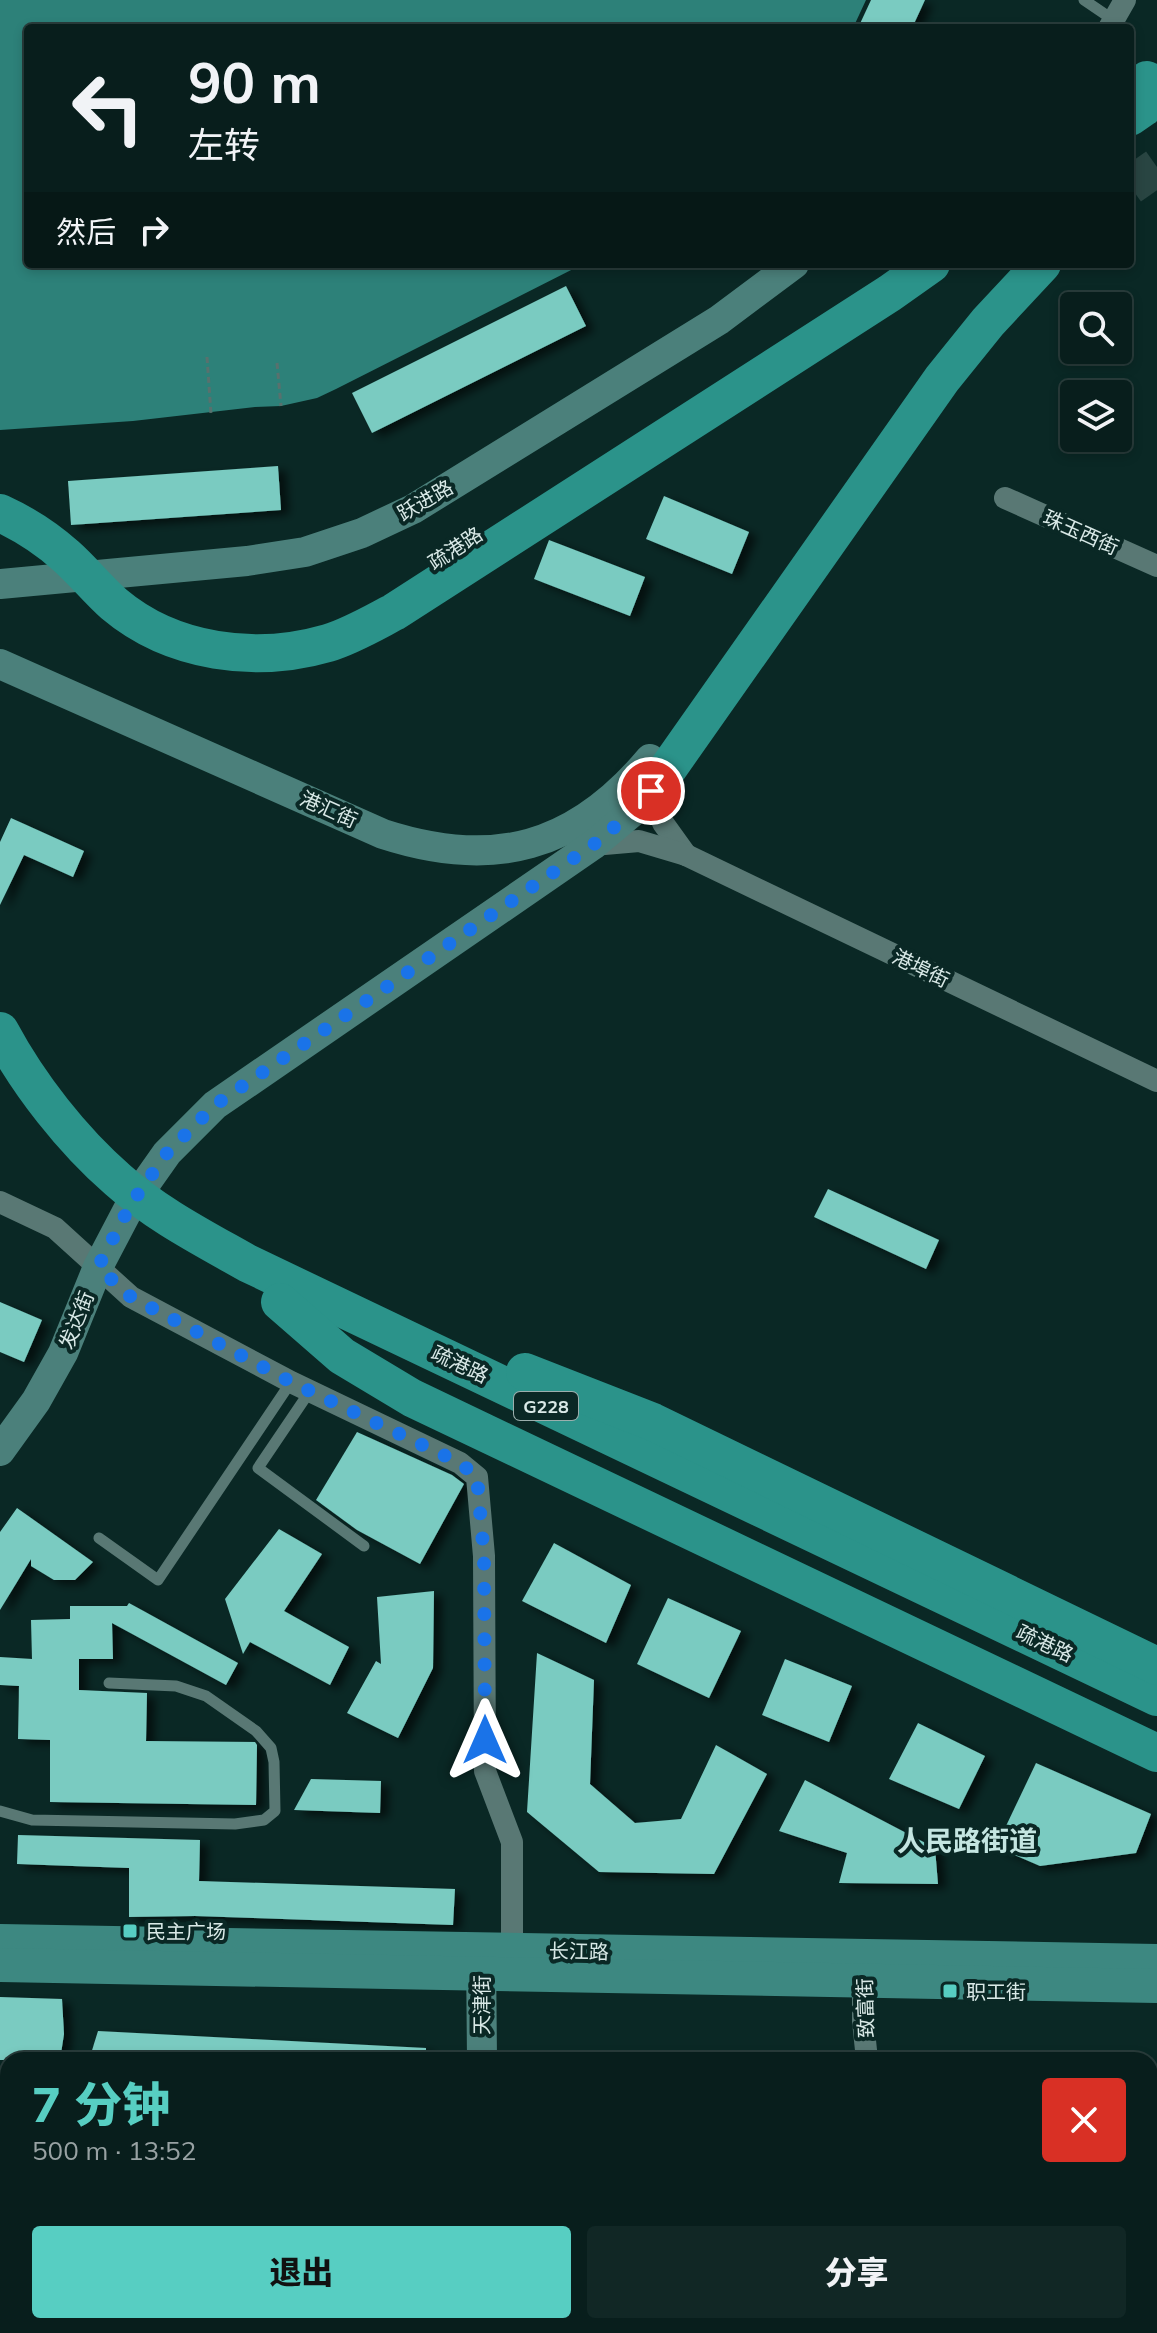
<!DOCTYPE html>
<html lang="zh">
<meta charset="utf-8">
<style>
:root{--surface:#081e1c;--page:#112725;--text:#f1f3f6;--muted:#98a2a3;--line:#293c3b;--accent:#57cec2}
body{margin:0;font-family:Mulish,"Noto Sans SC",sans-serif;background:var(--page);color:var(--text);height:100vh;display:flex;flex-direction:column;font-size:30px;white-space:nowrap}
*{box-sizing:border-box;margin:0}
p{font-size:26px;color:var(--muted)}
.icon{flex:none;width:44px;height:44px;fill:none;stroke:currentColor;stroke-width:2;stroke-linecap:round;stroke-linejoin:round}
.map{position:relative;flex:1;overflow:hidden}
.panel{position:absolute;left:0px;top:2052px;width:1158px;height:282px;display:flex;flex-direction:column;background:var(--surface);border-radius:24px 24px 0 0;box-shadow:0 4px 12px #0003,0 0 0 2px var(--line)}
.panel>*{flex:none}
.top-card{position:absolute;left:24px;top:24px;width:1110px;height:244px;border-radius:8px;box-shadow:0 4px 12px #0003,0 0 0 2px var(--line);background:#081e1c;color:var(--text);overflow:hidden}
.buttons{position:absolute;left:1060px;top:292px;display:grid;gap:16px}
.buttons a{display:grid;place-items:center;width:72px;height:72px;border-radius:8px;background:var(--surface);box-shadow:0 4px 12px #0003,0 0 0 2px var(--line);font-size:40px}
.pin{position:absolute;display:grid;place-items:center;width:68px;height:68px;color:#fff;margin:-34px;border:4px solid #fff;border-radius:50%;box-shadow:0 2px 8px #0007}
.me{position:absolute;width:88px;margin:-44px;rotate:0deg;stroke-linejoin:round;filter:drop-shadow(0 0 6px #0008)}
.turn{display:flex;align-items:center;gap:28px;height:168px;padding:0 32px;font-size:36px}
.turn .icon{width:104px;height:104px;stroke-width:2.5}
.turn b{display:block;font-size:56px;line-height:68px}
.then{display:flex;align-items:center;height:76px;padding:0 32px;background:#0003;gap:16px;font-size:30px}
.round{display:grid;place-items:center;flex:none;width:84px;height:84px;border-radius:8px;background:var(--page)}
.headline{display:flex;align-items:center;justify-content:space-between;height:136px;padding:0 32px}
h1{font-size:48px;font-weight:800;line-height:60px;color:var(--accent)}
.button{display:flex;gap:16px;margin-top:auto;padding:16px 32px}
.button a{flex:1;height:92px;border-radius:8px;background:var(--accent);color:#111;font-size:32px;font-weight:800;line-height:92px;text-align:center}
.button a+a{background:var(--page);color:var(--text)}
.map>svg:first-child{display:block}
.water{fill:#2d8179}
.building{fill:#7acbc1;filter:url(#shadow)}
.lines{fill:none;stroke-linecap:round;stroke-linejoin:round}
.highway-tunnel{stroke:#294542;stroke-width:38;stroke-dasharray:38 19;stroke-linecap:butt}
.path{stroke:#58716e;stroke-width:3;stroke-dasharray:6 4;stroke-linecap:butt}
.lane{stroke:#597874;stroke-width:11}
.street{stroke:#597874;stroke-width:22}
.secondary{stroke:#4b807b;stroke-width:30}
.primary{stroke:#3d8881;stroke-width:34}
.highway{stroke:#2b938a;stroke-width:38}
.route{stroke:#1a73e8;stroke-width:14;stroke-dasharray:0 25.2}
.poi-dot{fill:#57cec2;stroke:#0a2825;stroke-width:3}
.labels{text-anchor:middle;dominant-baseline:central;stroke-width:8;stroke-linejoin:round;paint-order:stroke}
.shield{fill:#0a2825;stroke:#9bafad;stroke-width:2}
.shield-label{font-size:18px;font-weight:bold;fill:#d9e9e7}
.street-label{font-size:20px;fill:#d9e9e7;stroke:#0a2825}
.poi-label{font-size:20px;fill:#d9e9e7;stroke:#0a2825;text-anchor:start}
.district-label{font-size:28px;font-weight:bold;fill:#c4e5e1;stroke:#0a2825}
</style>
<div class="map">
<svg width="1157" height="2333" viewBox="0 0 1157 2333">
<defs>
<filter id="shadow"><feDropShadow dx="8" dy="4.5" stdDeviation="4" flood-color="#0009"/></filter>
</defs>
<rect width="100%" height="100%" fill="#0a2825"/>
<polygon class="water" points="0,0 866,0 853,28 28,28 28,264 583,264 336,389 317,398 281,406 255,407 133,421 0,430"/>
<g class="building">
<polygon points="871,0 925,0 912,28 858,28"/>
<polygon points="566,286 586,326 372,433 352,393"/>
<polygon points="278,466 281,510 71,525 68,481"/>
<polygon points="664,496 749,532 732,574 646,539"/>
<polygon points="549,540 645,577 630,616 534,579"/>
<polygon points="11,818 84,851 73,877 24,855 0,905 0,842"/>
<polygon points="828,1189 939,1240 926,1269 814,1217"/>
<polygon points="0,1302 42,1320 24,1362 0,1352"/>
<polygon points="357,1432 452,1475 464,1484 420,1564 357,1530 316,1500"/>
<polygon points="17,1508 93,1562 75,1580 54,1580 31,1566 31,1559 0,1610 0,1532"/>
<polygon points="279,1529 322,1554 284,1611 349,1647 330,1685 250,1642 243,1654 225,1599"/>
<polygon points="554,1543 631,1585 606,1643 522,1601"/>
<polygon points="434,1591 433,1668 398,1738 347,1713 376,1661 381,1664 377,1597"/>
<polygon points="668,1598 741,1631 709,1698 637,1664"/>
<polygon points="129,1603 238,1663 226,1685 112,1623 113,1659 79,1659 79,1690 147,1693 146,1741 255,1742 257,1745 256,1805 50,1802 50,1740 18,1739 19,1686 0,1685 0,1657 32,1659 31,1620 70,1619 70,1606 127,1606"/>
<polygon points="537,1653 594,1680 590,1784 635,1823 681,1819 716,1745 767,1774 714,1874 599,1872 527,1812"/>
<polygon points="785,1659 852,1686 829,1742 762,1715"/>
<polygon points="918,1723 985,1756 959,1809 889,1779"/>
<polygon points="1036,1763 1151,1814 1136,1853 1040,1866 996,1847"/>
<polygon points="311,1779 381,1781 380,1813 294,1810"/>
<polygon points="805,1780 935,1848 938,1884 839,1883 847,1853 779,1831"/>
<polygon points="18,1835 200,1840 199,1881 455,1889 453,1925 195,1916 129,1917 129,1868 17,1864"/>
<polygon points="0,1997 62,1999 64,2034 60,2060 0,2060"/>
<polygon points="98,2031 426,2048 426,2060 89,2060"/>
</g>
<g class="lines">
<polyline class="highway-tunnel" points="1130,186 1157,167"/>
<g class="path">
<polyline points="207,357 211,414"/>
<polyline points="277,363 281,406"/>
</g>
<g class="lane">
<polyline points="1084,0 1112,19"/>
<polyline points="310,1391 258,1468 364,1546"/>
<polyline points="99,1538 158,1580 291,1382"/>
<polyline points="0,1811 32,1820 235,1824 264,1820 275,1811 274,1762 271,1748 256,1731 206,1696 176,1686 109,1683"/>
<polyline points="543,2333 563,2326"/>
</g>
<g class="street">
<polyline points="1109,28 1125,0"/>
<polyline points="1005,498 1157,566"/>
<polyline points="651,791 663,823 686,855"/>
<polyline points="593,845 639,841 686,855 1157,1081"/>
<polyline points="0,1202 55,1228 131,1297 291,1382 460,1463 477,1477 484,1556 485,1771 512,1842 512,1960"/>
<polyline points="863,1969 863,2021 867,2060"/>
<polyline points="0,2097 8,2102"/>
<polyline points="369,2326 380,2333"/>
<polyline points="933,2326 935,2333"/>
</g>
<g class="secondary">
<polyline points="0,584 247,561 305,552 362,533 413,509 719,320 794,264"/>
<path d="M0,664L383,834C494,870 575,848 650,759"/>
<polyline points="0,1451 36,1401 63,1353 98,1267 131,1204 167,1153 215,1105 593,845 630,814 667,770"/>
<polyline points="481,1951 482,2060"/>
<polyline points="483,2326 483,2333"/>
</g>
<g class="primary">
<polyline points="0,1941 1157,1961"/>
<polyline points="0,1965 1157,1986"/>
</g>
<g class="highway">
<polyline points="1130,117 1143,108 1147,80"/>
<path d="M0,513C24,524 47,539 66,556C83,571 97,589 114,604C172,653 256,664 328,643C351,636 373,623 394,612L890,293L931,264"/>
<polyline points="667,770 942,379 988,322 1042,264"/>
<path d="M0,1031C29,1085 72,1140 118,1180C156,1214 203,1238 247,1263L1157,1697"/>
<polyline points="280,1302 342,1356 412,1398 1157,1753"/>
<polyline points="525,1372 653,1422 1157,1666"/>
</g>
</g>
<g class="lines">
<polyline class="route" points="485,1740 484,1556 477,1477 460,1463 291,1382 131,1297 98,1267 131,1204 167,1153 215,1105 593,845 630,814 651,791"/>
</g>
<g class="poi-dot">
<rect x="122" y="1923" width="16" height="16" rx="4"/>
<rect x="942" y="1983" width="16" height="16" rx="4"/>
</g>
<g class="labels">
<rect class="shield" x="514" y="1392" width="64" height="28" rx="6"/>
<g class="shield-label">
<text x="546" y="1406">G228</text>
</g>
<g class="street-label">
<text transform="translate(425 500) rotate(-30)">跃进路</text>
<text transform="translate(1081 532) rotate(24)">珠玉西街</text>
<text transform="translate(455 548) rotate(-33)">疏港路</text>
<text transform="translate(329 809) rotate(24)">港汇街</text>
<text transform="translate(921 968) rotate(26)">港埠街</text>
<text transform="translate(76 1320) rotate(-68)">发达街</text>
<text transform="translate(460 1364) rotate(25)">疏港路</text>
<text transform="translate(1045 1643) rotate(25)">疏港路</text>
<text transform="translate(579 1951) rotate(1)">长江路</text>
<text transform="translate(481 2005) rotate(-90)">天津街</text>
<text transform="translate(865 2008) rotate(-92)">致富街</text>
</g>
<g class="poi-label">
<text x="146" y="1931">民主广场</text>
<text x="966" y="1991">职工街</text>
</g>
<g class="district-label">
<text x="967" y="1840">人民路街道</text>
</g>
</g>
</svg>
<div class="buttons">
<a><svg class="icon" aria-label="search" viewBox="0 0 24 24"><circle cx="10" cy="10" r="6"/><path d="M15 15l6 6"/></svg></a>
<a><svg class="icon" aria-label="layers" viewBox="0 0 24 24"><path d="M12 4l9 5-9 5-9-5zM3 14l9 5 9-5"/></svg></a>
</div>
<div class="pin" style="left:651px;top:791px;background:#d93025"><svg class="icon" aria-label="arrive" viewBox="0 0 24 24"><path d="M6 21V4h12l-3 4 3 4H6"/></svg></div>
<svg class="me" style="left:485px;top:1740px" viewBox="-20 -20 40 40"><path d="M0-17L14 15 0 8-14 15z" fill="#1a73e8" stroke="#fff" stroke-width="4"/></svg>
<div class="top-card">
<div class="turn"><svg class="icon" aria-label="left" viewBox="0 0 24 24"><path d="M17 20v-9H6M10 6l-5 5 5 5"/></svg><div><b>90 m</b>左转</div></div>
<div class="then">然后<svg class="icon" aria-label="right" viewBox="0 0 24 24"><path d="M7 20v-9h11M14 6l5 5-5 5"/></svg></div>
</div>
<section class="panel">
<div class="headline"><div><h1>7 分钟</h1><p>500 m · 13:52</p></div><a class="round" style="background:#d93025;color:#fff"><svg class="icon" aria-label="close" viewBox="0 0 24 24"><path d="M6 6l12 12M18 6L6 18"/></svg></a></div>
<div class="button"><a>退出</a><a>分享</a></div>
</section>
</div>
